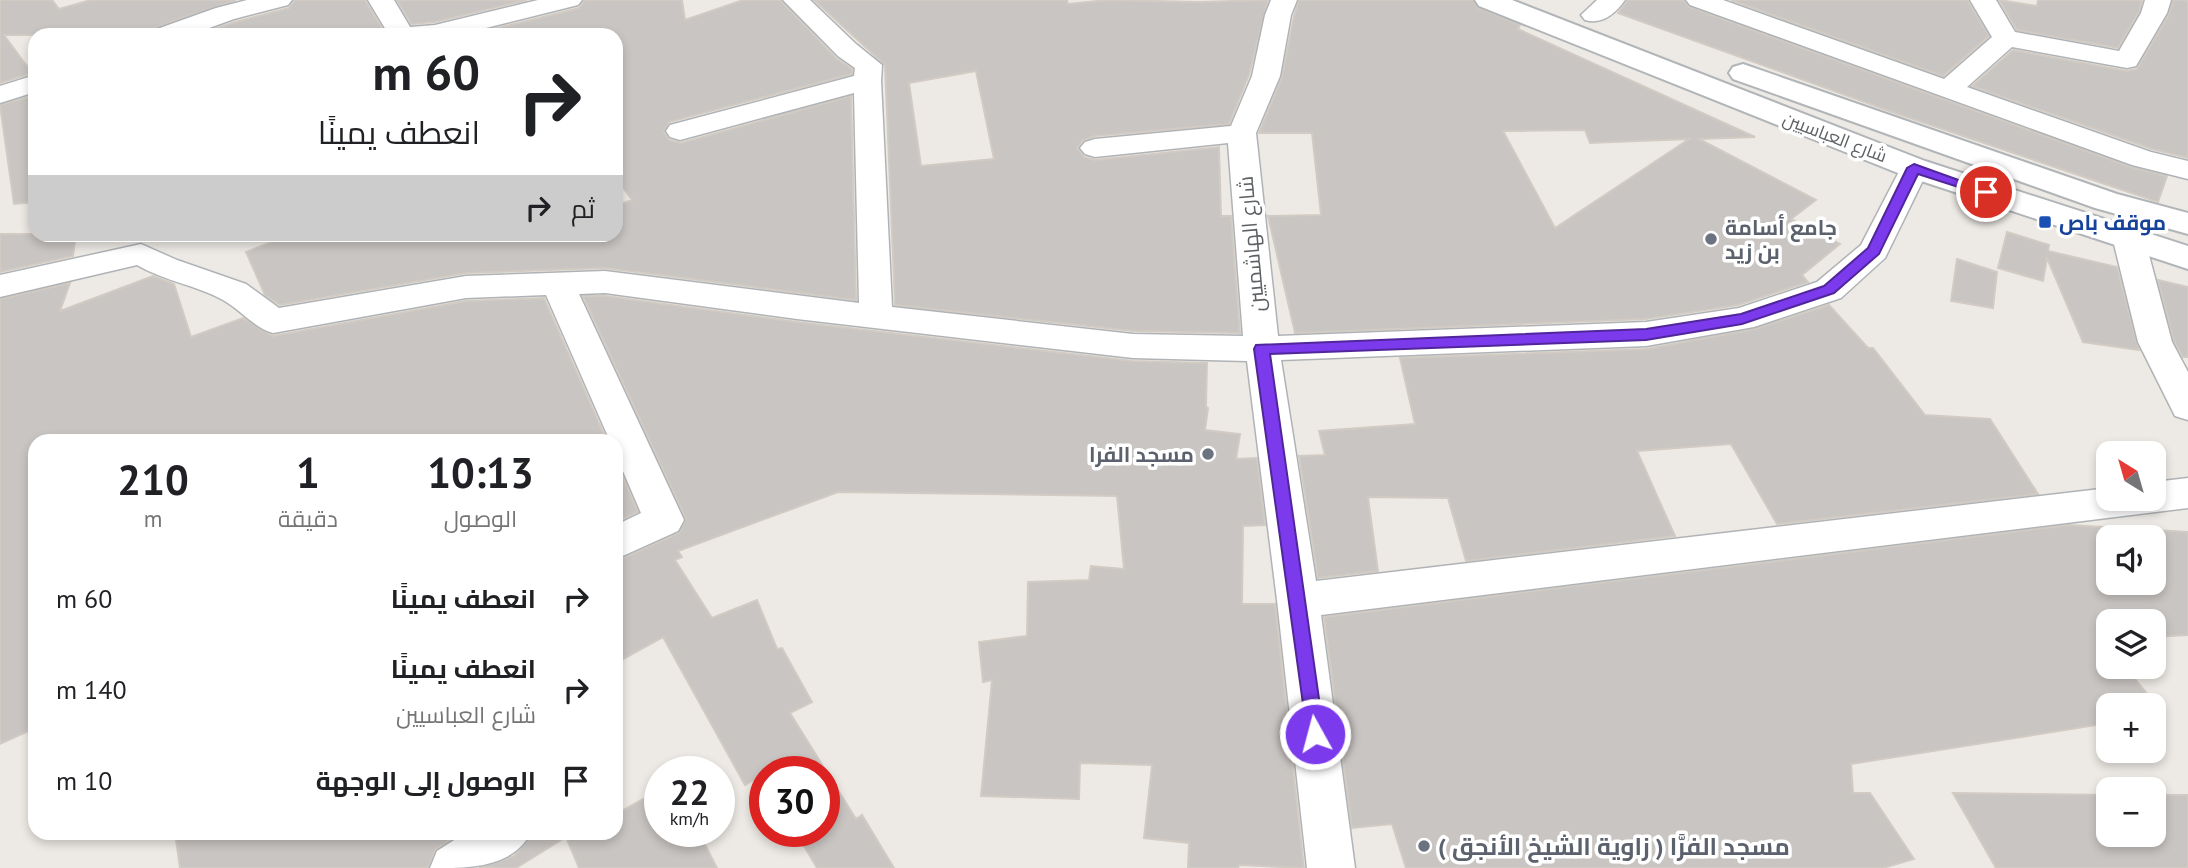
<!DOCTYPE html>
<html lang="ar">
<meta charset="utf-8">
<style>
:root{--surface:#fff;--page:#f6f6f6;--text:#202124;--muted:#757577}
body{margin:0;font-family:"PT Sans",Cairo,sans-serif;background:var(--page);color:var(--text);direction:rtl;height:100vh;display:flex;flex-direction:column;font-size:26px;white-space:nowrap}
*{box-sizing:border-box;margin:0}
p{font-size:23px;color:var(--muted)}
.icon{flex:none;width:38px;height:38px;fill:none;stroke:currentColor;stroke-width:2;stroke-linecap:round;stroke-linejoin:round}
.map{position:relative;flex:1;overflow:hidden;direction:ltr}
.panel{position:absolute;left:28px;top:434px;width:595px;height:406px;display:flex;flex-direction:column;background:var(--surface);border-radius:21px;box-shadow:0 4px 10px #0003;direction:rtl}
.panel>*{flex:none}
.hud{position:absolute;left:28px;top:28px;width:595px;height:214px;border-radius:21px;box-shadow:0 4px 10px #0003;direction:rtl;background:#fff;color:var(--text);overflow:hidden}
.needle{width:46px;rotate:323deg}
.controls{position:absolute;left:2096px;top:441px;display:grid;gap:14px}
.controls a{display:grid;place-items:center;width:70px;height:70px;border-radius:14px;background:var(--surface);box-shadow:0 4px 10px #0003;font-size:35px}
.speed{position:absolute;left:644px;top:756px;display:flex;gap:14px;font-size:35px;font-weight:700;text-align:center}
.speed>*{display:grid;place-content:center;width:91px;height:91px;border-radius:50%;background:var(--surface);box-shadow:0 4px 10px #0003;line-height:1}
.speed small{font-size:18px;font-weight:400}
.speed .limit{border:10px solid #d22;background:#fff;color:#111}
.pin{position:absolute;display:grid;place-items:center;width:60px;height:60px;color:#fff;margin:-30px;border:4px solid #fff;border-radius:50%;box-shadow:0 2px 7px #0007}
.me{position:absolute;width:77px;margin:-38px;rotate:353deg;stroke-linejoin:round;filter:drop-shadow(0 0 5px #0008)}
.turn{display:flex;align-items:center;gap:24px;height:147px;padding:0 28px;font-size:32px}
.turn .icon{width:91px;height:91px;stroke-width:2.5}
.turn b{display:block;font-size:49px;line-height:60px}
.then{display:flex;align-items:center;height:66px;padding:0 28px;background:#0003;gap:14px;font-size:26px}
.eta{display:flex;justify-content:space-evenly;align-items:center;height:119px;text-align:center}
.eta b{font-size:42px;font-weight:800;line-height:49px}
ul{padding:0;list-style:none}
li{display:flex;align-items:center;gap:21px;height:91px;padding:0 28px}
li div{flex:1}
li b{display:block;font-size:26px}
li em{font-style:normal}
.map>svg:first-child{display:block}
.building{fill:#c9c5c2;stroke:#d2cbc4;stroke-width:2;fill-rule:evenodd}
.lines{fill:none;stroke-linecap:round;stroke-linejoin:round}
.street-casing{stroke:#b0b3b6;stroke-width:3}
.secondary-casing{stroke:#b1b5b8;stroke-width:4}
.street{fill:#fff;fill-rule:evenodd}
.secondary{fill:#fff;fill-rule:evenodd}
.route{fill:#7c3aed;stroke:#51269a;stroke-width:2}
.transit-dot{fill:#1a4fb4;stroke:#fff;stroke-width:2.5}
.worship-dot{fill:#6b7280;stroke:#fff;stroke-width:2.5}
.labels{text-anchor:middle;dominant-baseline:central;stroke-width:7;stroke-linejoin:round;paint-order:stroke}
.far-street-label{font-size:18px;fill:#5d6164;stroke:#fff}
.transit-label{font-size:21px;font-weight:bold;fill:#164399;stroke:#fff;text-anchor:start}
.worship-label{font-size:21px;font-weight:bold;fill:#5b616d;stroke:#fff;text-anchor:start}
.street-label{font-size:21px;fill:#5d6164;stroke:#fff}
.near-worship-label{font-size:24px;font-weight:bold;fill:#5b616d;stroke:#fff;text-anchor:start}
</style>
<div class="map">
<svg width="2188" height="868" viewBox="0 0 2188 868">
<rect width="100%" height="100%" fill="#edeae5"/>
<g class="building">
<polygon points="0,0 52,0 59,9 91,0 236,0 156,27 150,35 4,35 32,73 0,83"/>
<polygon points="295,0 365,0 386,35 198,35 235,22 289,8"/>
<polygon points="397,0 527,0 435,22 411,24"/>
<polygon points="585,0 682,0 685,20 743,0 780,0 836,58 852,69 852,74 669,122 664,132 669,140 681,143 851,96 856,300 605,268 466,273 280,305 265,295 246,252 293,234 616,234 616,206 632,200 616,178 616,35 469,35 579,8"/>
<path d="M814,0H1067L1068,4L1107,0L1199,2L1268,0L1249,75L1229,124L1095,136L1083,140L1077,148L1084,157L1095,160L1219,147L1221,216H1231L1240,333L1133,331L895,305L885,65ZM976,71L994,159L921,166L909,83Z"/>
<path d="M1299,0H1472L1478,8L1520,25L1518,29L1755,137L1699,139L1816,200L1791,219L1840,244L1802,275L1808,282L1738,305L1646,319L1295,333L1268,216L1321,215L1312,133H1259L1282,77L1294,16ZM1585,130L1590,143L1689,139L1555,228L1503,131Z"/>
<polygon points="1628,0 1683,0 1689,7 2131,167 2167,176 2158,202 1892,112 1618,13"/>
<polygon points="1731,0 1967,0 1989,36 1943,76"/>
<polygon points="1999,0 2037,6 2038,0 2142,0 2139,12 2118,48 2017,30"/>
<polygon points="2173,0 2188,0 2188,158 2152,149 1972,86 2013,50 2127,71 2137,69 2169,14"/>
<polygon points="35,95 35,202 14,204 0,105"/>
<polygon points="2007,232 2049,245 2048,251 2117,267 2139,350 2083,342 2047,258 2043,281 1998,268"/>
<polygon points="0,234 76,234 73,256 0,272"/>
<polygon points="1957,259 1997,272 1993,308 1951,301"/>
<polygon points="153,276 174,284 191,337 243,318 273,336 466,301 544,298 607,441 35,441 35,728 0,744 0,299 70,283 60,311"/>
<polygon points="2158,280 2188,287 2188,357 2183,357 2174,341"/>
<polygon points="583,296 605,296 797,322 1133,361 1207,363 1206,407 1208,408 1205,430 1240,434 1236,459 1257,458 1265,525 1243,526 1242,604 1275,604 1304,868 1239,865 1238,868 1188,868 1189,843 1144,838 1152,765 1080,763 1079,799 981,796 992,680 983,682 979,642 1027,636 1028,582 1089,580 1091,566 1124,569 1117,496 838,492 678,551 682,557 675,560 712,618 757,600 777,649 782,648 812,702 790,713 856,819 862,815 894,868 817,868 795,831 824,831 824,772 765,772 765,780 762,775 745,785 663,637 616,663 616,561 679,533 686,519"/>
<polygon points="1829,305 1868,348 1873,348 1925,415 1990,419 2038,494 1777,524 1731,444 1637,451 1675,536 1466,561 1448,498 1368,497 1378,571 1318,578 1299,456 1325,455 1319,431 1415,424 1400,358 1646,349 1755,329"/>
<polygon points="616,462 638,512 616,522"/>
<path d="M2069,525L2188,532V635L2154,637V621H2109V639L2102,640L2109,647V667H2125L2164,714L2154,715V705H2109V723L1851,764L1853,793H1870L1914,859L1883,868H1406L1392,824L1352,828L1324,617ZM2109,537H2154V583H2109Z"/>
<polygon points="1953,793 2109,795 2109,835 2154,835 2154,795 2188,795 2188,868 1996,868"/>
<polygon points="660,796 660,831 698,831 717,868 579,868 566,837 516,868 479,868 514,856 534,833 616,833 616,814 647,797 649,802"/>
<polygon points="175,833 460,833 436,849 428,868 180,868"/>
</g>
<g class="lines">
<g class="street-casing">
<g id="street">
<polygon points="247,0 292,0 288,5 234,19 190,35 153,35 157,29 216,8"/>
<polygon points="368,0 394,0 410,27 435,25 538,0 582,0 578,5 458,35 389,35"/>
<path d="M783,0H810L856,44L882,65L881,81L892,307L1133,334L1243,336L1228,143L1095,157L1085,154L1080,148L1085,142L1095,139L1231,126L1252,76L1265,15L1271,0H1297L1291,15L1280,76L1256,133L1278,336L1646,322L1739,308L1817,282L1861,245L1904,162L1914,159L1924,162L1929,168L1885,258L1841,298L1754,327L1646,346L1281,360L1316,581L2109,488V499H2154V482L2188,478V508L1321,615L1355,868H1307L1277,600L1247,361L1133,358L797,319L605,293L579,294L684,520L678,531L616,559V525L641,513L616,455V441H610L546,295L466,298L273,333C253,327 241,310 223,300C196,285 164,281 137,265L0,297V275L141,244L177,260L246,284L279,308L466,276L605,271L859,303L854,93L680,140L670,137L666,131L670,125L854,76L855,68L838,56Z"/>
<path d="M1597,0H1625C1615,14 1602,25 1585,20L1581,15Z"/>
<polygon points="1686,0 1723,0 1944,79 1992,37 1970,0 1996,0 2015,32 2119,51 2141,13 2145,0 2171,0 2167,13 2136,66 2127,68 2012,47 1967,87 2151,152 2188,161 2188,179 2132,165 1690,5"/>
<polygon points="35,75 35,92 0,103 0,86"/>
<polygon points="2129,230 2140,233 2145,240 2172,342 2188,372 2188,420 2175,416 2138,342 2113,240 2118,233"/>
<path d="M465,833H531C511,868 471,868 430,868L437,851Z"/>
</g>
</g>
<g class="secondary-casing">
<g id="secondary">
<polygon points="1475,0 1512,0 1925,161 2188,246 2188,269 1903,175 1479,6"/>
<polygon points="1743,64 2117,194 2188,213 2188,234 2095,208 1733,79 1729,73 1733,67"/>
</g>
</g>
<use href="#street" class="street"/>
<use href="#secondary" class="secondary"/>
</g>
<polygon class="route" points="1914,164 1992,192 1986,196 1918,174 1879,254 1834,293 1742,324 1646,340 1270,354 1324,734 1321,740 1315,743 1308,740 1254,349 1256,345 1646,329 1741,314 1824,286 1868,248 1907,168"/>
<rect class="transit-dot" x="2038" y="215" width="14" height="14" rx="3.5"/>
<g class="worship-dot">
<circle cx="1711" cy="239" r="7"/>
<circle cx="1208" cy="454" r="7"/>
<circle cx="1424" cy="846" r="7"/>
</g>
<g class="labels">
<g class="far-street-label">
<text transform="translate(1835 137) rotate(21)">شارع العباسيين</text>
</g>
<g class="transit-label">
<text x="2059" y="222">موقف باص</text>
</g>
<g class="worship-label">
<text x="1725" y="227">جامع أسامة<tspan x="1725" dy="24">بن زيد</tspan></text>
<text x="1194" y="454" text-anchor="end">مسجد الفرا</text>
</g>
<g class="street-label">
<text transform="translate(1251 244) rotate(-95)">شارع الهاشميين</text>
</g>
<g class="near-worship-label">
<text x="1438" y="846">مسجد الفرَّا ( زاوية الشيخ الأنجق )</text>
</g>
</g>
</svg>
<div class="controls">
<a><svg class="needle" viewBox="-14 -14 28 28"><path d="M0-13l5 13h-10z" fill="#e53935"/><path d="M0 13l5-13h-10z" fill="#757577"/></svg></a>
<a><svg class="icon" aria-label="sound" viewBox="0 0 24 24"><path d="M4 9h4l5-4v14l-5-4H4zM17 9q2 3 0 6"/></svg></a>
<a><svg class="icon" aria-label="layers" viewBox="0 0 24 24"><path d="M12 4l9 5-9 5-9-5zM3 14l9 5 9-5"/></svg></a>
<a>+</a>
<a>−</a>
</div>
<div class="speed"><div>22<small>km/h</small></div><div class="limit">30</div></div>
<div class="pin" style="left:1986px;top:192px;background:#d93025"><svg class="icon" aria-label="arrive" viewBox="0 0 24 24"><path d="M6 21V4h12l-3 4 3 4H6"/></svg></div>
<svg class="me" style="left:1315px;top:734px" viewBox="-20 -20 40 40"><circle r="17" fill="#7c3aed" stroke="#fff" stroke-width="3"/><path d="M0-11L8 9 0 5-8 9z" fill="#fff"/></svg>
<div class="hud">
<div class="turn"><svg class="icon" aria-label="right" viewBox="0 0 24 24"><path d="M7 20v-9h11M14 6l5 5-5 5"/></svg><div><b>60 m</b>انعطف يمينًا</div></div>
<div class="then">ثم<svg class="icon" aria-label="right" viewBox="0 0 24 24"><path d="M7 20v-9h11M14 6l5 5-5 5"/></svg></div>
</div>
<section class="panel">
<div class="eta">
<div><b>10:13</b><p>الوصول</p></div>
<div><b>1</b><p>دقيقة</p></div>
<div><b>210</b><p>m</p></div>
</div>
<ul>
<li><svg class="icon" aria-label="right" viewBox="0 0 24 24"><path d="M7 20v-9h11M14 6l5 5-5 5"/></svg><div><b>انعطف يمينًا</b></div><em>60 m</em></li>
<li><svg class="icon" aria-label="right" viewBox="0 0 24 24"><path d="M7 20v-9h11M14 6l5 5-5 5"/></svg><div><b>انعطف يمينًا</b><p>شارع العباسيين</p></div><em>140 m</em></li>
<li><svg class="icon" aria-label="arrive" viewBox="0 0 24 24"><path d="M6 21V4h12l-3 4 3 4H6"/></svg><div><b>الوصول إلى الوجهة</b></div><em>10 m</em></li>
</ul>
</section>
</div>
